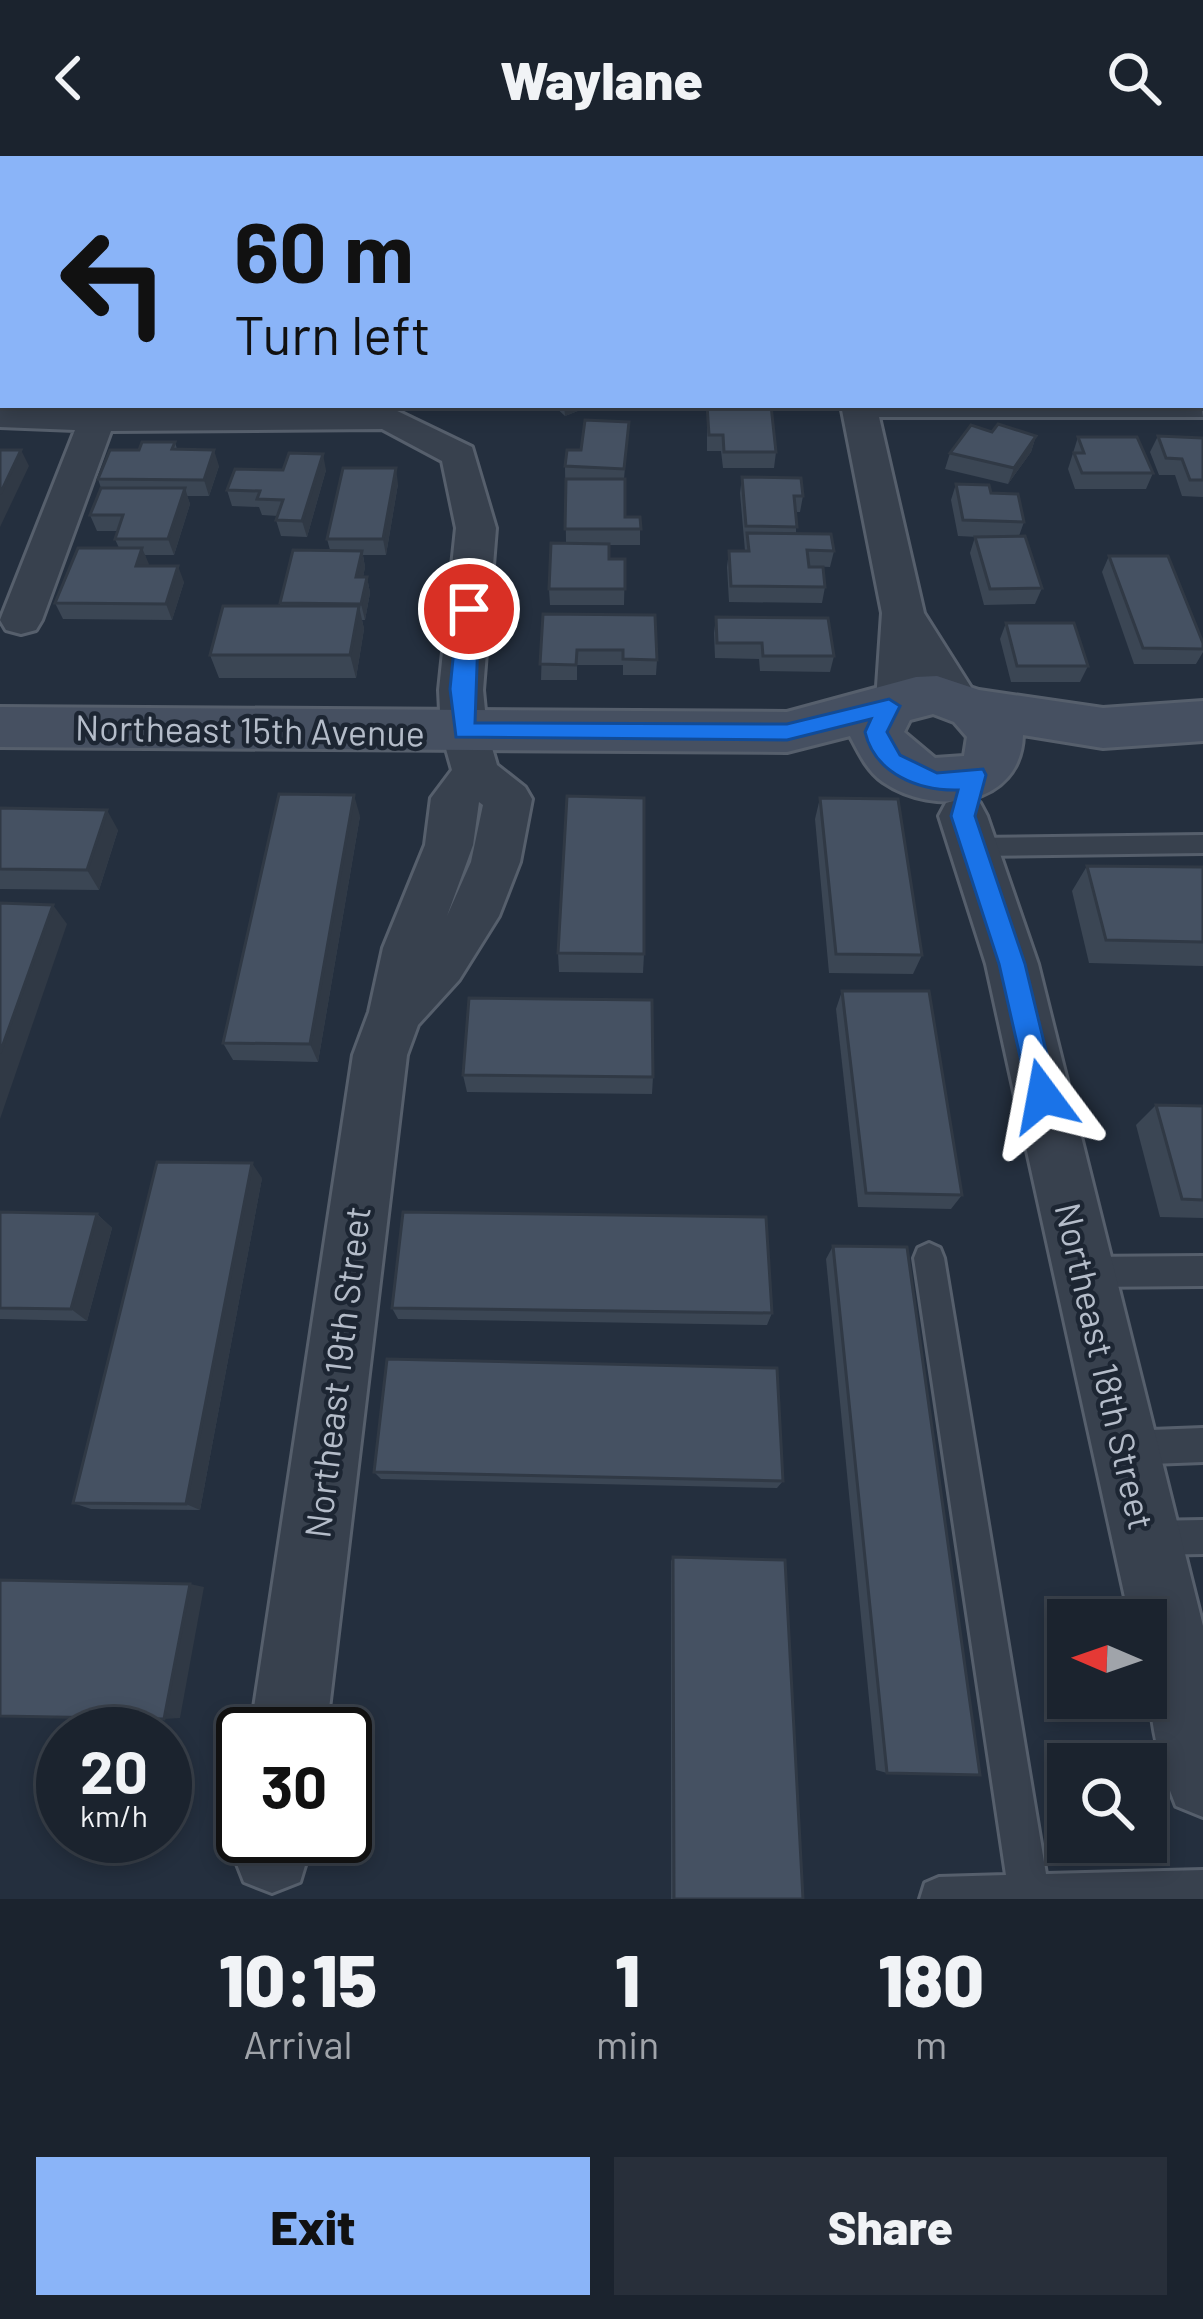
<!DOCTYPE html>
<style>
:root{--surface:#1b232e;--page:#282f3a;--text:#f1f3f6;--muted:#a0a4aa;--line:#39404a;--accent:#8ab4f8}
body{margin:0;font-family:Barlow,sans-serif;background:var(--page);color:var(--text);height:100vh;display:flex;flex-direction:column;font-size:45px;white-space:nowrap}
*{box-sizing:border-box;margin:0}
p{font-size:39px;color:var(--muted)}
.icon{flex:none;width:66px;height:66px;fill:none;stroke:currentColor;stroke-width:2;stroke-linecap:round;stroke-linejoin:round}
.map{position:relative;height:1743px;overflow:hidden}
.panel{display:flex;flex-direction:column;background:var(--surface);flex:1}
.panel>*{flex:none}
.banner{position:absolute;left:0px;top:0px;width:1203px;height:252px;box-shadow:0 6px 18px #0003,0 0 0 3px var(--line);background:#8ab4f8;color:#111;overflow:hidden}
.needle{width:78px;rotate:272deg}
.buttons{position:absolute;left:1047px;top:1443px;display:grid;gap:24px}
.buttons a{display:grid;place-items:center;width:120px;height:120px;border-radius:0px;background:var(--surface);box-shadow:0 6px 18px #0003,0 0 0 3px var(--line);font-size:60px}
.speed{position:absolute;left:36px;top:1551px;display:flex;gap:24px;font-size:60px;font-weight:700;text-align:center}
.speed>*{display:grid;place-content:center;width:156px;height:156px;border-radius:50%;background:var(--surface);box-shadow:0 6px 18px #0003,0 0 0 3px var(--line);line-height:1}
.speed small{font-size:30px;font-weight:400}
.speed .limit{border:6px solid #111;border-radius:18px;background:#fff;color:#111}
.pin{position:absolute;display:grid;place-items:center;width:102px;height:102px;color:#fff;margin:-51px;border:6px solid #fff;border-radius:50%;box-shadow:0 3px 12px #0007}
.me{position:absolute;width:132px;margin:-66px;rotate:347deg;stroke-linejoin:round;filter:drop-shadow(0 0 9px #0008)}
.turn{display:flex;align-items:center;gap:42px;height:252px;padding:0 36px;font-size:54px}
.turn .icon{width:156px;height:156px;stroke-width:2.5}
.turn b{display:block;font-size:84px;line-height:102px}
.eta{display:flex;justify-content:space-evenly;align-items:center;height:204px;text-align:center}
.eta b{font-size:72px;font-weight:800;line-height:84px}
.primary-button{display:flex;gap:24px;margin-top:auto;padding:24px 36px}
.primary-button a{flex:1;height:138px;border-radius:0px;background:var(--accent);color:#111;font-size:48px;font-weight:800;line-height:138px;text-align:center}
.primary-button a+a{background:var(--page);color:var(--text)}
header{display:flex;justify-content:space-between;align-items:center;height:156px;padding:0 36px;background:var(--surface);font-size:54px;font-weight:800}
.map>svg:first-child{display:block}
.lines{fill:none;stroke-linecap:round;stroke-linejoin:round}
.lane-casing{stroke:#565f6c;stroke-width:6}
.street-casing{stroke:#565f6c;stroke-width:6}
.secondary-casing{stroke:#565f6c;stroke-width:6}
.lane{fill:#38414e;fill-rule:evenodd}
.street{fill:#38414e;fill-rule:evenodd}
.secondary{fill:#465061;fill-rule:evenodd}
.wall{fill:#3b4654}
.shaded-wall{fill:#303945}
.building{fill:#455162;stroke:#303945;stroke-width:3}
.route{fill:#1a73e8;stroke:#114b97;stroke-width:3}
.labels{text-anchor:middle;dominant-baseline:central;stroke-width:9;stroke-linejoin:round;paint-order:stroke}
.street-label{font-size:36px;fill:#b4bcc9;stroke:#1d2633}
</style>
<header><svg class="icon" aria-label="back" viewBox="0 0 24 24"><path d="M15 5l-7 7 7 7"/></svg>Waylane<svg class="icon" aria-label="search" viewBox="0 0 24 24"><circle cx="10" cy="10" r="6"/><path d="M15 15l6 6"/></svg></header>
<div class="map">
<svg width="1203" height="1743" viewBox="0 0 1203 1743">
<rect width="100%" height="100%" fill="#242f3e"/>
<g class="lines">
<g class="lane-casing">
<g id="lane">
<polygon points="1203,679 1203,697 973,700 961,691 973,682"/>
<polygon points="929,1087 940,1092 944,1102 1046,1718 1203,1714 1203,1743 920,1743 925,1727 939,1721 1006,1719 914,1102 918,1092"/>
<polygon points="1203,1100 1203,1130 1084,1131 1073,1127 1069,1116 1073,1105 1084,1101"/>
<polygon points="1203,1272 1203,1306 1125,1309 1113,1304 1108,1292 1113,1280 1125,1275"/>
<polygon points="1203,1364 1203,1398 1147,1399 1135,1394 1130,1382 1135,1370 1147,1365"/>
</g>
</g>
<g class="street-casing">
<g id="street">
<polygon points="475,0 503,0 504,3 476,3"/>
<polygon points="793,0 821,0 822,3 794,3"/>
<rect x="1200" y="35" width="3" height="18"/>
<polygon points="1200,239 1203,261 879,261 924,457 979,544 973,555 957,560 941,555 921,521 920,545 914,556 898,561 882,556 876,545 882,457 841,249 1200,249"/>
<path d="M0,249L389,251L472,291L496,372L483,534L487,575L497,609L525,631L532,643L520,706L499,760L459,824L418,869L407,899L326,1578H250L353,899L369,856L383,792L425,689L431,642L452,614L441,575L439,534L456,372L442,305L382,273L111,275L42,464L36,474L21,478L6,474L0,464L75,274L0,271ZM479,646L483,649L471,706L447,760L473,689Z"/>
<path d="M963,642L980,647L987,660L1038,808L1203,1470V1661L1176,1650C1151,1590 1146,1529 1146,1464H1130L986,808L939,660L946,647Z"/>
<polygon points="243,1663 243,1680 314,1680 300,1726 272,1737 244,1726 233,1698"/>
</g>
</g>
<g class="secondary-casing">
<path id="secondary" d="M937,520L979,534L1103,552L1203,545V585L1103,592L1023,579C1021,651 934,661 883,626C867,615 859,597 850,580L787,596L0,591V551L787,556L916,521ZM933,558L954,566L967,581L964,600L935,602L904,576L910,564Z"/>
</g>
<use href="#lane" class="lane"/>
<use href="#street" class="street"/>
<use href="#secondary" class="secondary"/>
</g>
<g class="wall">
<polygon points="184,0 301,0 232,0 231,3 185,3"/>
<polygon points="350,0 393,0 392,3 351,3"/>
<polygon points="680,0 750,0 750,3 684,3"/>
<polygon points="954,0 1015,0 1014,3 953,3"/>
<polygon points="1020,0 1146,0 1146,3 1019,3"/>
<polygon points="1149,0 1203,0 1203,5 1200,12 1200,3 1148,3"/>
<polygon points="1200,57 1203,57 1203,126 1200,124"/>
<rect x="1200" y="152" width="3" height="57"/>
<polygon points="553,249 593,249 565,260"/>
<polygon points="707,249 776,296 774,312 723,312 721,295 707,295"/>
<polygon points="629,266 624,323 625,361 640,361 640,389 609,389 609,403 625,403 624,449 550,449 549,433 566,387 565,310 581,294"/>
<polygon points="992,276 1036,280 1031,296 1008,328 945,313 950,297"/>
<polygon points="1158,280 1203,282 1203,341 1182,340 1175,319 1159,319 1150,296"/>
<polygon points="1078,281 1153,317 1146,333 1075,333 1068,313"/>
<polygon points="175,286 177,293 219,310 209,340 187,340 190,348 174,399 145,399 148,410 184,426 172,464 63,463 55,447 119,392 115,383 118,375 97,375 90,359 101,332 98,323 139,294"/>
<polygon points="326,314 307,381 281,380 276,364 278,360 262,359 259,351 232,350 227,334"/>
<polygon points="742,321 803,340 800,356 796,356 796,377 834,395 830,411 809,410 825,431 822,447 729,446 727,411 729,395 745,395 740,337"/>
<polygon points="398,328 386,399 363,399 365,411 363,421 367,421 370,437 365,464 362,464 364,473 356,522 219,522 210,499 280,450 280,447 330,394 327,383"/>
<polygon points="956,328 991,337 1024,366 1019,380 1042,432 1035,448 984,449 970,397 975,381 978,381 958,380 951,344"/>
<polygon points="1109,400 1203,487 1203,496 1196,508 1134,508 1102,416"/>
<polygon points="543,458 657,504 656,519 623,519 623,509 577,509 577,524 541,524"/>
<polygon points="716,461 834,500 830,516 760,515 759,503 715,502 714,477"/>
<polygon points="1006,467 1088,510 1080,526 1011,526 1000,483"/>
<polygon points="820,642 922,799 913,818 829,817 815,663"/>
<polygon points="0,652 118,674 99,734 0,733"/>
<polygon points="360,660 318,906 233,904 223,887"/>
<polygon points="1087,710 1203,711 1203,810 1089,807 1072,735"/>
<polygon points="558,797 644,798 643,817 559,816"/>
<polygon points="842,835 962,1039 951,1053 858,1051 836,853"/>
<polygon points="463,919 653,921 652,938 467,936"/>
<polygon points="1156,949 1203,950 1203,1062 1160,1061 1136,969"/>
<polygon points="262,1022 200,1354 91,1353 73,1347"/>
<polygon points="0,1056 97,1058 112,1072 87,1165 0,1163"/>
<polygon points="833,1090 887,1617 876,1614 826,1103"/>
<polygon points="392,1152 772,1157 767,1169 398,1163"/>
<polygon points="374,1316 783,1325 777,1332 381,1323"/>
<polygon points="673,1401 803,1743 671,1743 671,1405"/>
</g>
<g class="shaded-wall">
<polygon points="715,0 750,0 750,3 705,3"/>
<polygon points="564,249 593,249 565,260"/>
<polygon points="1036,280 1031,296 1008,328 1014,312"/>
<polygon points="21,294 29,310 0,371 0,338"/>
<polygon points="214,294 219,310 209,340 204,324"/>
<polygon points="323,298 326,314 307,381 302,365"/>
<polygon points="396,312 398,328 386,399 383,383"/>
<polygon points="185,332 190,348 174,399 168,383"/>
<polygon points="142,392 149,408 143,426 136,410"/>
<polygon points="362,395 365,411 360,437 356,421"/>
<polygon points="178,410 184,426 172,464 166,448"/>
<polygon points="367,421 370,437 365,464 361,448"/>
<polygon points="359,450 364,473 356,522 350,499"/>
<polygon points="354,639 360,660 318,906 310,888"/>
<polygon points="107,654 118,674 99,734 87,714"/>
<polygon points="53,749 67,768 0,963 0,897"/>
<polygon points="252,1007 262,1022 200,1354 186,1348"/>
<polygon points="97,1058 112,1072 87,1165 71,1153"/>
<polygon points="190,1428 204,1431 180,1562 164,1563"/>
</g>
<g class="building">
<polygon points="0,0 50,0 49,3 3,3 3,7 0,7"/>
<polygon points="239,0 297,0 296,3 238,3"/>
<rect x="562" y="0" width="93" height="3"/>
<polygon points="877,0 925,0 926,3 877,3"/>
<rect x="1028" y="0" width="58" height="1"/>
<polygon points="1161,0 1191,0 1193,3 1162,3"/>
<rect x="0" y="13" width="3" height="35"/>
<polygon points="3,50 3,77 0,71 0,51"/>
<polygon points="1200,57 1203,57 1203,101 1200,96"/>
<polygon points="0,135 3,136 3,172 0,175"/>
<rect x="1200" y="152" width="3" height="41"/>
<polygon points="3,183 3,200 0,199 0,185"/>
<polygon points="707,249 771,249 776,296 724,296 723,279 709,279"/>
<polygon points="585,264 629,266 624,313 565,310 567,294 581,294"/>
<polygon points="998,268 1036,280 1014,312 950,297 971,269 992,276"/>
<polygon points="1158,280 1203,282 1203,324 1190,324 1182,303 1166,302"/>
<polygon points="1078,281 1137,281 1153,317 1082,317 1074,297 1084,297"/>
<polygon points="142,286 175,286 172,293 214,294 204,324 98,323 110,294 139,294"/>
<polygon points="0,294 21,294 0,338"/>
<polygon points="289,297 323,298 302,365 276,364 283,344 257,343 260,335 227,334 235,313 283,314"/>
<polygon points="343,312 396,312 383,383 327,383"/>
<polygon points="742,321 801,322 803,340 794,340 797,371 746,370"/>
<polygon points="566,323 625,323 625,361 640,361 641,373 565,373"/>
<polygon points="956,328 989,329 991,337 1018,338 1024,366 963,364"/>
<polygon points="101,332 185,332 168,383 115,383 123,359 90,359"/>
<polygon points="747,377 831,378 834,395 807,394 809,411 823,411 825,431 731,430 729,395 749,395"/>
<polygon points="1025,380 1042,432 990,433 975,381"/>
<polygon points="551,387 609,388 609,403 625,403 625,433 549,433"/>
<polygon points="78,392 142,392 136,410 178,410 166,448 55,447"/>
<polygon points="293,394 362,395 356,421 367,421 361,448 280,447"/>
<polygon points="1109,400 1168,400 1203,487 1203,493 1143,492"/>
<polygon points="223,450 359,450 350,499 210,499"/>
<polygon points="543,458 655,459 657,504 623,503 623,494 577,494 576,509 540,508"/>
<polygon points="716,461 828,462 834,500 763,500 762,487 717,487"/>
<polygon points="1006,467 1074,467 1088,510 1017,510"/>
<polygon points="279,638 354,639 310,888 223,887"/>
<polygon points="567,640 644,642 644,798 558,797"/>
<polygon points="820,642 898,643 922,799 836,798"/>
<polygon points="0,652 107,654 87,714 0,713"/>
<polygon points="1087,710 1203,711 1203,786 1106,784"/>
<polygon points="0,747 53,749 0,897"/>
<polygon points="842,835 929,835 962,1039 866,1037"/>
<polygon points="469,842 652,844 653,921 463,919"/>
<polygon points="1156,949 1203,950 1203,1044 1182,1043"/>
<polygon points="157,1006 252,1007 186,1348 73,1347"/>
<polygon points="0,1056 97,1058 71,1153 0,1152"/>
<polygon points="403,1056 766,1061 772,1157 392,1152"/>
<polygon points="833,1090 907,1091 980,1619 887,1617"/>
<polygon points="387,1203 777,1212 783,1325 374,1316"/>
<polygon points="673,1401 785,1404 803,1743 674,1743"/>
<polygon points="0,1424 190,1428 164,1563 0,1560"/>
</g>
<path class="route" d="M469,446L479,453L475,567L787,568L889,543L900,550L887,576L900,599L937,617L983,613L986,619L975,660L1025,808L1057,940L1053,949L1043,953L1033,949L1029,940L999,808L951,660L958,634C919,635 875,618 865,576L871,563L787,584L456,581L450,533L458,453Z"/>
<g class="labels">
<g class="street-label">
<text transform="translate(250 573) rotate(1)">Northeast 15th Avenue</text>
<text transform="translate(1106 1210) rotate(77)">Northeast 18th Street</text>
<text transform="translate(336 1216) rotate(-83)">Northeast 19th Street</text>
</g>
</g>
</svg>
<div class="buttons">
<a><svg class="needle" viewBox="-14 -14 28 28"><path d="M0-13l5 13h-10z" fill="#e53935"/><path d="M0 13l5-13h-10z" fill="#a0a4aa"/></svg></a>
<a><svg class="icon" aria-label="search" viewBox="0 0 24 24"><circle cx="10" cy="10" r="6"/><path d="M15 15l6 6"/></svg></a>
</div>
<div class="speed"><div>20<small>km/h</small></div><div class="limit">30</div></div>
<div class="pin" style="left:469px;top:453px;background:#d93025"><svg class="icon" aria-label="arrive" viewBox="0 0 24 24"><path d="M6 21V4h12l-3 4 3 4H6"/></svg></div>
<svg class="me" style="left:1043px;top:940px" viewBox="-20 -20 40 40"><path d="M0-17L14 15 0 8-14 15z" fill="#1a73e8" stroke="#fff" stroke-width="4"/></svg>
<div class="banner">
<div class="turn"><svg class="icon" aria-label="left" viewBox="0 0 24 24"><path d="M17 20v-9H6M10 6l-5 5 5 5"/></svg><div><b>60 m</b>Turn left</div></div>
</div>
</div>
<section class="panel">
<div class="eta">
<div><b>10:15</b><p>Arrival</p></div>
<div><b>1</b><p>min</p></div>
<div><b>180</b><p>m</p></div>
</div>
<div class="primary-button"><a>Exit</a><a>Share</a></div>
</section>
